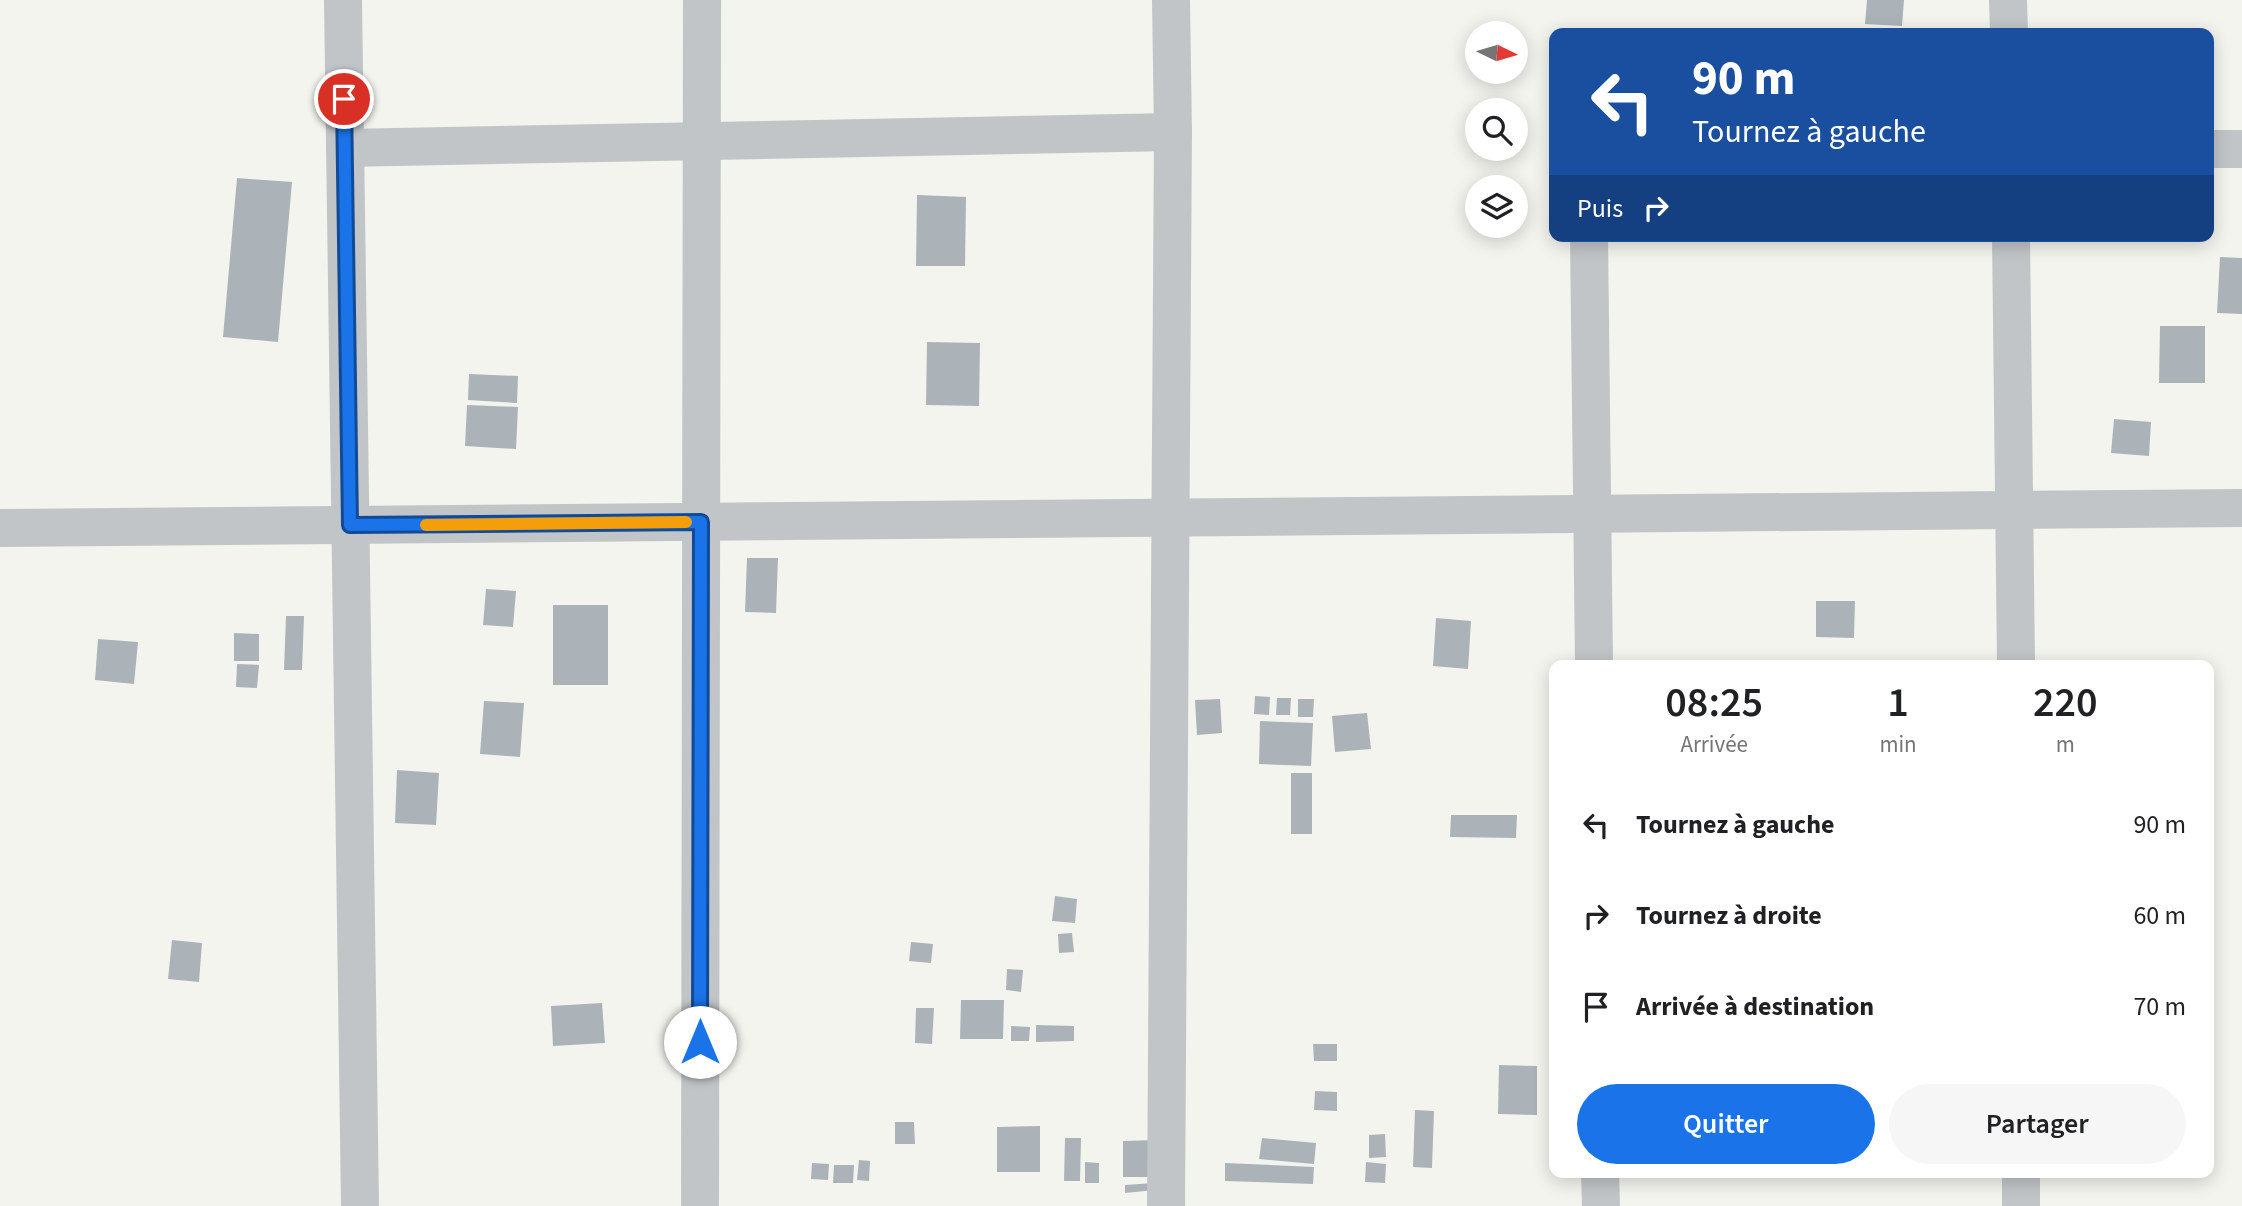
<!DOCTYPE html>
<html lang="fr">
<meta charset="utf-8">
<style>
:root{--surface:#fff;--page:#f6f6f6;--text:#202124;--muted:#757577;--accent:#1a73e8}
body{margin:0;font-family:"Source Sans 3",sans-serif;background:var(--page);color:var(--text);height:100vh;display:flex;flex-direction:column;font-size:26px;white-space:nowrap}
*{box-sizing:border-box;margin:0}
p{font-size:23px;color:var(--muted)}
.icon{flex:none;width:38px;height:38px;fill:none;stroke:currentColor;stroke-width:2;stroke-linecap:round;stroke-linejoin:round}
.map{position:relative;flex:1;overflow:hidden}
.sheet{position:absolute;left:1549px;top:660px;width:665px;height:518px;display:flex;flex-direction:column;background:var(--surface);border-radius:14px;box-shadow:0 4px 18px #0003}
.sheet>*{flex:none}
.top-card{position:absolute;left:1549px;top:28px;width:665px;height:214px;border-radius:14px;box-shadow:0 4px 18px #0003;background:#1a4fa0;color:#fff;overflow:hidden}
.needle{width:46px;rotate:95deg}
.controls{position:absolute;left:1465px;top:21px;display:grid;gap:14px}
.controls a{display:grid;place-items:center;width:63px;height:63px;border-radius:50%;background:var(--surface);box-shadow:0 4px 18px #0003;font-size:35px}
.pin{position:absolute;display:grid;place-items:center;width:60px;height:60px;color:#fff;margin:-30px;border:4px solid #fff;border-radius:50%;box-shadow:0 2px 7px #0007}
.me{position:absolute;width:77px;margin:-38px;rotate:0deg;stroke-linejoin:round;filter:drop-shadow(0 0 5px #0008)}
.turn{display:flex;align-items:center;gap:24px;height:147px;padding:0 28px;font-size:32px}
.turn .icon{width:91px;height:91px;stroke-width:2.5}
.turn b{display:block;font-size:49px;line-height:60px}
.then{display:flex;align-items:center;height:66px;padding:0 28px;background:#0003;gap:14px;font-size:26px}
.eta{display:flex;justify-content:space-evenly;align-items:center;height:119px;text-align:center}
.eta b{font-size:42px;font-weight:600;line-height:49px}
.cta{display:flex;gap:14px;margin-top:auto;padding:14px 28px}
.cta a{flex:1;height:80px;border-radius:42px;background:var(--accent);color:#fff;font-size:28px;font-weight:600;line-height:80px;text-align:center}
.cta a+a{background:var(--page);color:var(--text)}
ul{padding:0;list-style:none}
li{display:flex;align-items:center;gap:21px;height:91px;padding:0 28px}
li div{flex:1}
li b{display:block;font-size:26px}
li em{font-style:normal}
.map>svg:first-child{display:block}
.building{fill:#abb3b8}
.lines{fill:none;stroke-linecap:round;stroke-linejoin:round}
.minor{stroke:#c1c5c8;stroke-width:38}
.route-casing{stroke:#114b97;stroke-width:18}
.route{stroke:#1a73e8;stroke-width:12}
.slow{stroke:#f59e0b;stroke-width:12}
</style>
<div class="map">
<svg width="2242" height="1206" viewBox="0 0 2242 1206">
<rect width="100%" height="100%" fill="#f4f4ef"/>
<g class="building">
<polygon points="1867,0 1904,0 1902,26 1865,24"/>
<polygon points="237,178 292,182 278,342 223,337"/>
<polygon points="917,195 966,197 965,266 916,266"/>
<polygon points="2220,257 2242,258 2242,314 2217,313"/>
<polygon points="2160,326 2205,326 2205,383 2159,383"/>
<polygon points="927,342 980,343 979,406 926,405"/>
<polygon points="469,374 518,376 517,403 468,400"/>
<polygon points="467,405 518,407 516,449 465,446"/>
<polygon points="2114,419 2151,422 2149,456 2111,453"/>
<polygon points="747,558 778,558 776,613 745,612"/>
<polygon points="486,589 516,591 513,627 483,625"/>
<polygon points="1816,601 1855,601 1854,638 1816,637"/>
<rect x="553" y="605" width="55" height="80"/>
<polygon points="286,616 304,616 302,670 284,670"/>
<polygon points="1436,618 1471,621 1468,669 1433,666"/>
<polygon points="234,633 259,634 259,661 234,661"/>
<polygon points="98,639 138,642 134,684 95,680"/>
<polygon points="237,664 259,665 257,688 236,687"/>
<polygon points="1255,696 1270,697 1269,715 1254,714"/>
<polygon points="1277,698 1291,698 1290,715 1276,715"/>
<polygon points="1220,699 1222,733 1197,735 1195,700"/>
<polygon points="1298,699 1314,699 1313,717 1298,717"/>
<polygon points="484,701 524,703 520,757 480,754"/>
<polygon points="1367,713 1371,749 1335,752 1332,716"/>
<polygon points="1260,721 1313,723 1311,766 1259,764"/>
<polygon points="397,770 439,773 436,825 395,823"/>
<rect x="1291" y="773" width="21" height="61"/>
<polygon points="2208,812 2213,812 2211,858 2208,858"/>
<polygon points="1451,815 1517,815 1516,838 1450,837"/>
<polygon points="1055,896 1077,899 1075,923 1052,921"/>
<polygon points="1072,933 1074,952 1059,953 1058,934"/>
<polygon points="172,940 202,943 199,982 168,979"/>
<polygon points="911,942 933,944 931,963 909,961"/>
<polygon points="1007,969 1023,970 1021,992 1006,990"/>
<polygon points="961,1000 1004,1000 1003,1039 960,1039"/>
<polygon points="602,1003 605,1043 553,1046 551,1006"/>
<polygon points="916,1008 934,1008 932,1044 915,1043"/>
<polygon points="1036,1025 1074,1026 1074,1041 1036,1042"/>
<polygon points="1011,1026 1030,1027 1029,1041 1011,1041"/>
<polygon points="1313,1044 1337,1044 1337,1061 1314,1061"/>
<polygon points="1499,1065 1537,1066 1537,1115 1498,1114"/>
<polygon points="1315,1091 1337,1092 1337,1111 1314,1110"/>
<polygon points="1415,1110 1434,1111 1432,1168 1413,1167"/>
<polygon points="895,1122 914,1122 915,1144 895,1144"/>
<polygon points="1040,1126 1040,1172 997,1172 997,1127"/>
<polygon points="1385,1134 1386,1157 1369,1158 1369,1135"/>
<polygon points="1065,1138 1081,1138 1080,1181 1064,1181"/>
<polygon points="1262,1138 1316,1143 1314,1164 1259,1159"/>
<polygon points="1156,1140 1157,1177 1123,1177 1123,1141"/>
<polygon points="859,1160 870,1161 869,1181 857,1180"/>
<polygon points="1085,1162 1099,1163 1099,1183 1085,1183"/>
<polygon points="1366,1162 1386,1164 1385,1183 1365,1182"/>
<polygon points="812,1163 829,1164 828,1180 811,1179"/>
<polygon points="1225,1163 1314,1167 1313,1184 1225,1181"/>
<polygon points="834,1165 854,1165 853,1183 833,1183"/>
<polygon points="1154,1183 1155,1190 1125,1193 1125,1185"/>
</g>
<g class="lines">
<g class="minor">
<polyline points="343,0 360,1206"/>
<polyline points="2008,0 2009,33"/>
<polyline points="345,148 1173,132"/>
<polyline points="2208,149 2242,149"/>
<polyline points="1589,236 1594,665"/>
<polyline points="2011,236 2016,665"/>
<polyline points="0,528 2242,508"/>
<polyline points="1600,1172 1601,1206"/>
<polyline points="2021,1172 2021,1206"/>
<polyline points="700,1206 702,0"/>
<polyline points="1166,1206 1173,132 1171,0"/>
</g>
</g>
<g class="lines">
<g class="route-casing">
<polyline id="route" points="344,99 350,525 701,522 700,1042"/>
</g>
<use href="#route" class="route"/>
<polyline class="slow" points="426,525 686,522"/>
</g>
</svg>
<div class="controls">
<a><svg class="needle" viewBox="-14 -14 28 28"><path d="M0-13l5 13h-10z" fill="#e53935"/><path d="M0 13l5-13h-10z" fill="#757577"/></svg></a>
<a><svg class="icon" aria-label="search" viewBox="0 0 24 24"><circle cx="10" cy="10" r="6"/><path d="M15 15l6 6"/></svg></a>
<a><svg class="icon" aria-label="layers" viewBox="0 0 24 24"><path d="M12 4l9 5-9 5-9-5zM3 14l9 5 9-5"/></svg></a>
</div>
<div class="pin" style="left:344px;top:99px;background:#d93025"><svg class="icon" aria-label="arrive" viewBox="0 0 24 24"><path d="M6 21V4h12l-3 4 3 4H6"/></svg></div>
<svg class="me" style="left:700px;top:1042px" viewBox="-20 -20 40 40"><circle r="19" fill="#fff"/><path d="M0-13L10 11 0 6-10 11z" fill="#1a73e8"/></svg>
<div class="top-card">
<div class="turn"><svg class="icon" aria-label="left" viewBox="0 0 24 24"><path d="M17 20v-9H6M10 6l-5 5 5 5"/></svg><div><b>90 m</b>Tournez à gauche</div></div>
<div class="then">Puis<svg class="icon" aria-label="right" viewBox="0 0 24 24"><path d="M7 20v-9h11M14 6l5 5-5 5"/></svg></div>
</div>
<section class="sheet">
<div class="eta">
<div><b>08:25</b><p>Arrivée</p></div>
<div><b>1</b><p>min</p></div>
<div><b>220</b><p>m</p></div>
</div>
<ul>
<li><svg class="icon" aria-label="left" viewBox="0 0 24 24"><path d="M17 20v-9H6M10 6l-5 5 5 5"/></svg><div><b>Tournez à gauche</b></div><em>90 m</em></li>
<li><svg class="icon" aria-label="right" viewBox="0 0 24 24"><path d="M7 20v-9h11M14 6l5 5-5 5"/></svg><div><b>Tournez à droite</b></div><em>60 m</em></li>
<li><svg class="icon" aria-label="arrive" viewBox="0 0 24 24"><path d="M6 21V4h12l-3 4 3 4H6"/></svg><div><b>Arrivée à destination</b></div><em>70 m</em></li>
</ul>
<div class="cta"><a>Quitter</a><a>Partager</a></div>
</section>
</div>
